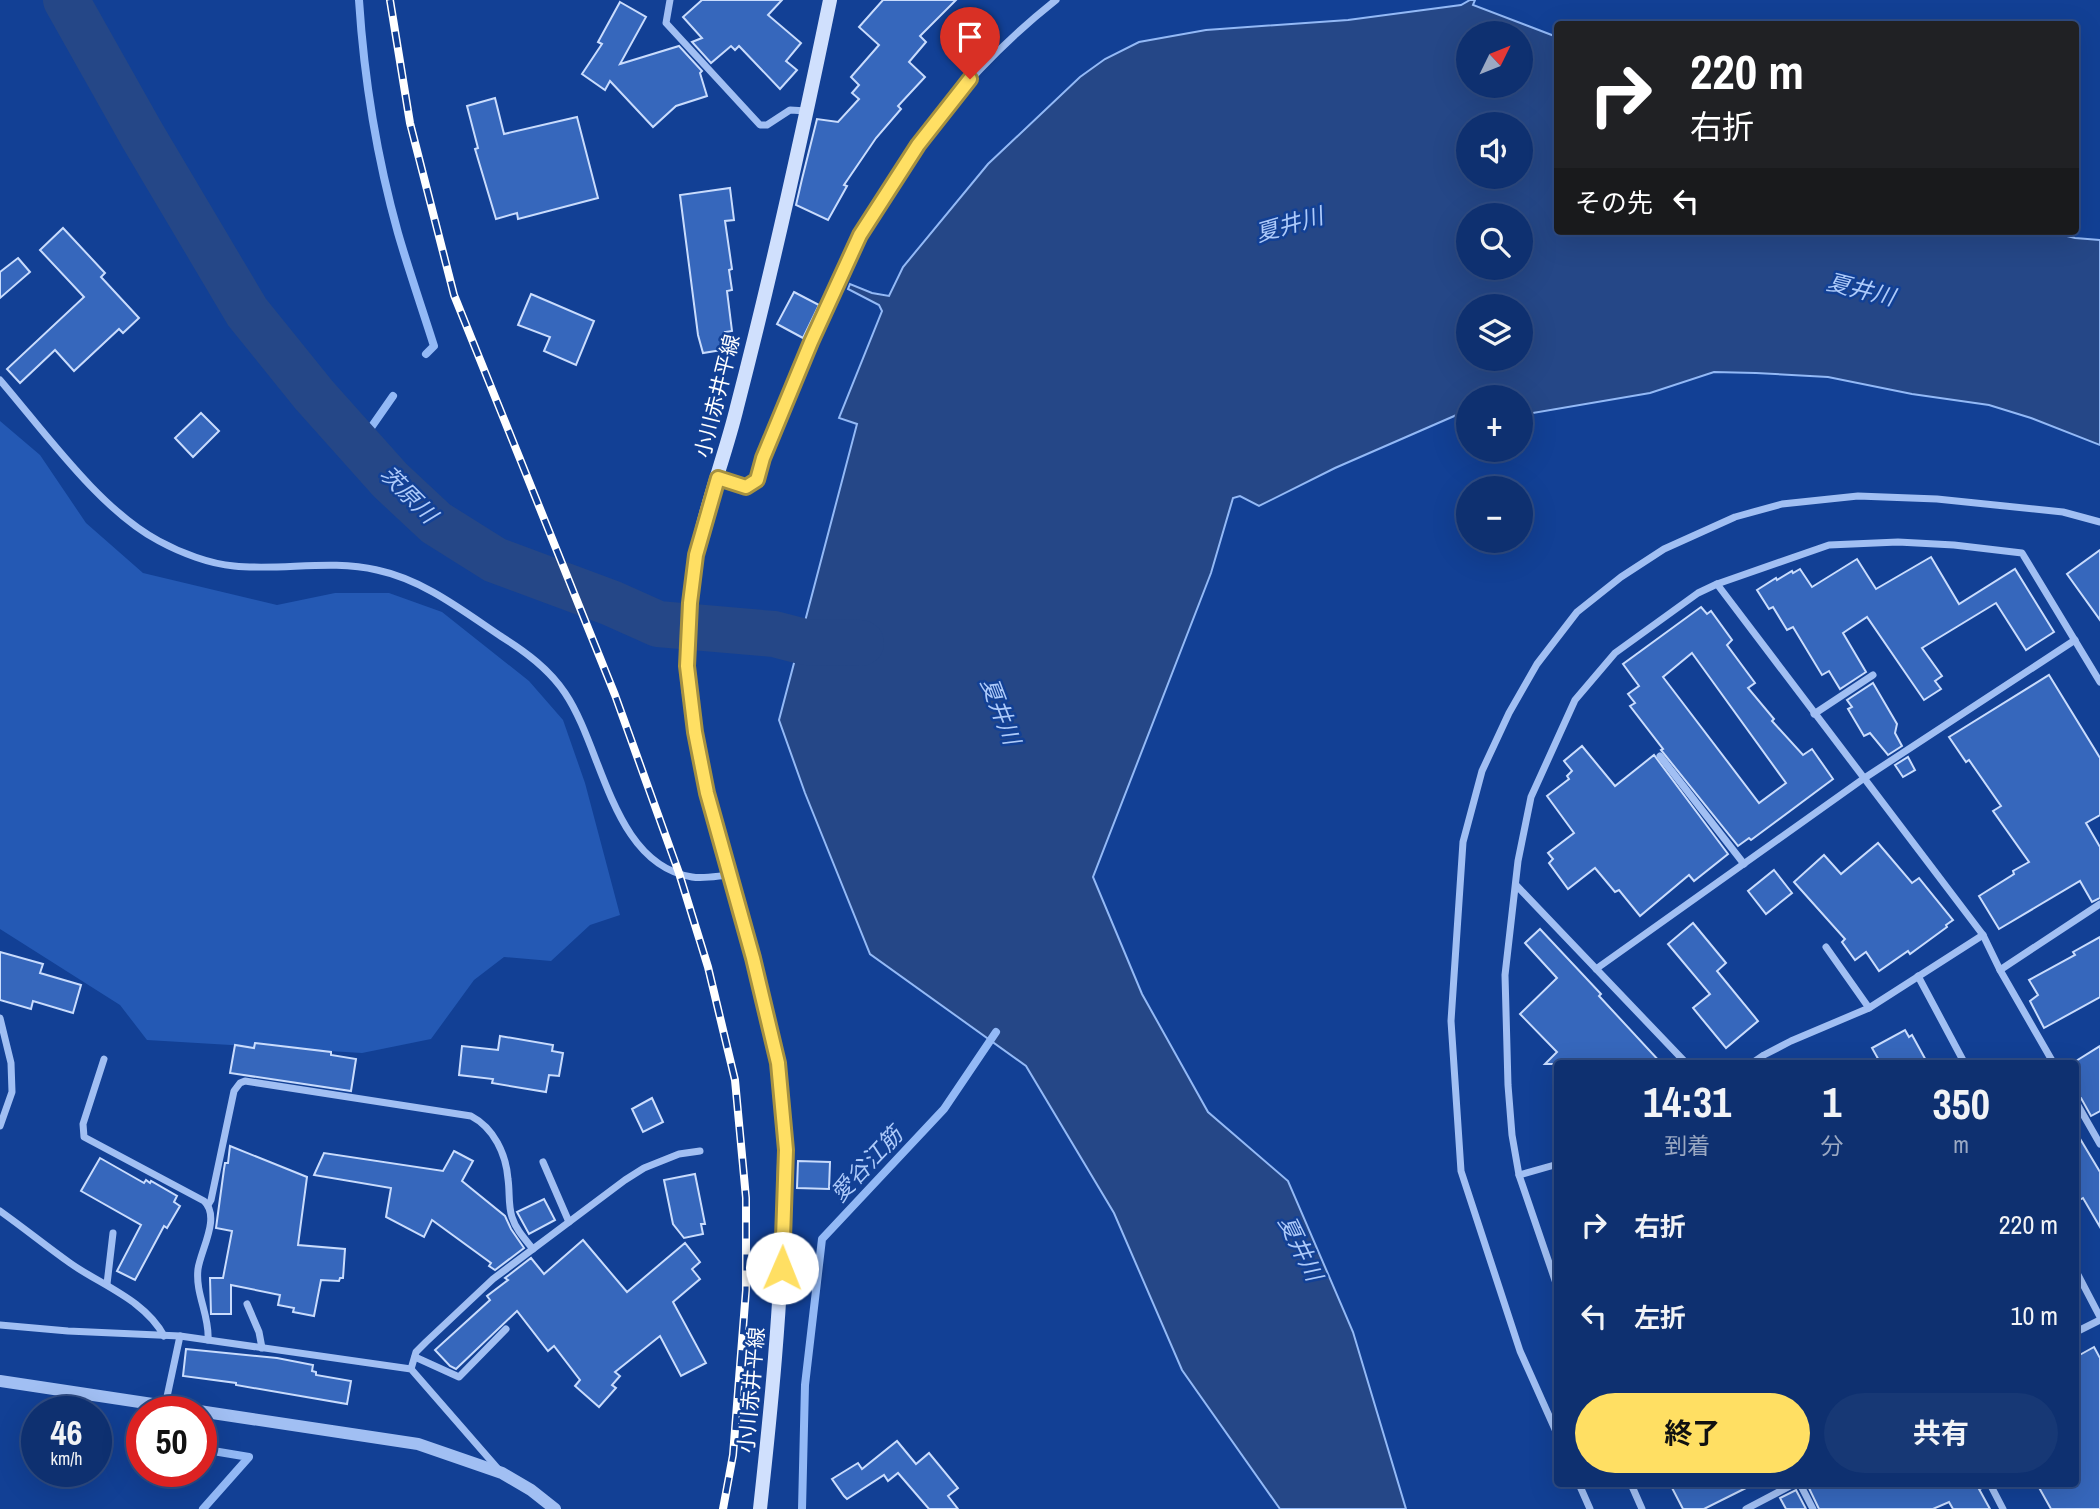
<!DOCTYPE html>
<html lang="ja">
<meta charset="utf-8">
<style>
:root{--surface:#0e3070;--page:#173875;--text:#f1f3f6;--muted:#9ba9c3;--line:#2e4b83;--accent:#ffdf63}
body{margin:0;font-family:"Archivo Narrow","Noto Sans JP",sans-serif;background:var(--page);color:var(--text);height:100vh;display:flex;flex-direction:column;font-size:26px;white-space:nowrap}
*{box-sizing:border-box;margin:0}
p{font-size:23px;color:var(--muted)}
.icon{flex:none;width:38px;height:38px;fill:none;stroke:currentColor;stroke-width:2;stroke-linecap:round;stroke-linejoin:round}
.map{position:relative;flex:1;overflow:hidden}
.panel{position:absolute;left:1554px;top:1060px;width:525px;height:427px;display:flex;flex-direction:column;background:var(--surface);border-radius:7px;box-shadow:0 7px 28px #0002,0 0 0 2px var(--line)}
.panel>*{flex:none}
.guide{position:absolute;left:1554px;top:21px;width:525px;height:214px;border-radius:7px;box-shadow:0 7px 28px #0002,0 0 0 2px var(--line);background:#202124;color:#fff;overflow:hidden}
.needle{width:46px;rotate:47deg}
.buttons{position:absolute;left:1456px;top:21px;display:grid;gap:14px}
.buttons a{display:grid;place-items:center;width:77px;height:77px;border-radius:50%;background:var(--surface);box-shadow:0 7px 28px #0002,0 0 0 2px var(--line);font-size:35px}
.speed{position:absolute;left:21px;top:1396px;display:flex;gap:14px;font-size:35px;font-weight:700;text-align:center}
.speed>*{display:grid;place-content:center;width:91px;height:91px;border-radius:50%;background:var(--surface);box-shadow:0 7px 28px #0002,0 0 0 2px var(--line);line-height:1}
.speed small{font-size:18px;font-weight:400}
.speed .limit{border:10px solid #d22;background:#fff;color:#111}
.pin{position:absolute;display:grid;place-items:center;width:60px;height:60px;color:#fff;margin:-72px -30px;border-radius:50% 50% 50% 0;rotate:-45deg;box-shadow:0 0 7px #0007}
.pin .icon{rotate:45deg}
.me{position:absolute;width:77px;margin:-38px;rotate:1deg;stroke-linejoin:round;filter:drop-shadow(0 0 5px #0008)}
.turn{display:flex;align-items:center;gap:24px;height:147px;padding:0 21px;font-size:32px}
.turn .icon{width:91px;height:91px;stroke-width:2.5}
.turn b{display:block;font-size:49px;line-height:60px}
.then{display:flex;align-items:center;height:66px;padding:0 21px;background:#0003;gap:14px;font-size:26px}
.eta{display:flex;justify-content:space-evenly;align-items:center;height:119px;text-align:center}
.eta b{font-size:42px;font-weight:700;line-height:49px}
.action{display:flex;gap:14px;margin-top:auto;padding:14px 21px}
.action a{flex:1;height:80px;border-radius:42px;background:var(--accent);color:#111;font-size:28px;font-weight:700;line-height:80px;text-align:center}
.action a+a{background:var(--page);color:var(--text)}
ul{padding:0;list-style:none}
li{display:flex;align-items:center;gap:21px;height:91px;padding:0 21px}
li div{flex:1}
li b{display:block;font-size:26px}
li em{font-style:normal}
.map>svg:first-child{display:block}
.green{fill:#2459b4}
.water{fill:#254787;stroke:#93b9f6;stroke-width:2;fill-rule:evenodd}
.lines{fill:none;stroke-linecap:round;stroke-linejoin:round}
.stream{stroke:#93b9f6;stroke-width:8}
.river{stroke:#254787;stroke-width:46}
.building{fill:#3667bc;stroke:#c9dcfd;stroke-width:2;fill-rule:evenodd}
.minor{stroke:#a1bff3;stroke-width:7}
.tertiary{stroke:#a1bff3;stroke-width:12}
.secondary{stroke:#d0e0fd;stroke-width:14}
.rail-casing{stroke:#fff;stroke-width:8}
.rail{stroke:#124095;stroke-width:5;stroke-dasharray:16;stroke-linecap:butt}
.route-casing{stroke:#a69140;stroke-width:18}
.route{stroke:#ffdf63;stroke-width:12}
.labels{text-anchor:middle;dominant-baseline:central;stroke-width:5;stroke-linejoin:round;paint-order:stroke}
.street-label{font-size:21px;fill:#fff;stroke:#124095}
.water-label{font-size:23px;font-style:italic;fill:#adcafa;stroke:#124095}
</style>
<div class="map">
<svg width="2100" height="1509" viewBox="0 0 2100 1509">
<rect width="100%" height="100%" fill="#124095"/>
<polygon class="green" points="0,421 40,455 86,523 143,573 277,605 335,593 389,593 442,612 529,681 563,720 585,783 620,915 590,925 551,961 504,957 474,980 431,1039 362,1053 147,1040 120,1005 0,929"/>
<path class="water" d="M1470,0H1475L1473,5L1557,37L1558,231H2047L2075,238L2100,240V445L2031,418L1989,405L1912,394L1828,377L1756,373L1714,372L1650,393L1521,415V397H1468V410L1335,468L1259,506L1240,496L1233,498L1211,573L1093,877L1142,994L1208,1112L1288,1181L1353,1332L1406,1509H1280L1182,1370L1114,1213L1026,1066L870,954L805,793L779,720L857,424L839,418L882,311L879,305L848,289L850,284L872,293L889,296L903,267L988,164L1080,77L1105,59L1139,42L1206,30L1348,20L1461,5ZM1468,33H1521V86H1468ZM1468,124H1521V177H1468ZM1468,215H1521V268H1468ZM1468,306H1521V359H1468Z"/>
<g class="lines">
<g class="stream">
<path d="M359,0C364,78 377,158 398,233C409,271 422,308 434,346L426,354"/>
<polyline points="390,480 370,429 393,396"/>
<polyline points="201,1449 249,1457 203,1509"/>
<polyline points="802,1509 805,1385 822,1239 944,1109 996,1032"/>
</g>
<polyline class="river" points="66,0 142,135 247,312 314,395 390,480 436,523 495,560 611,603 658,624 774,634 805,642 861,643"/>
</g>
<g class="building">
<polygon points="702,0 782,0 768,15 801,43 786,61 797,70 780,89 739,46 735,50 731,46 711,63 692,42 702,38 683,17"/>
<polygon points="883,0 956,0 920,36 926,42 909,62 925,77 898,106 901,109 876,138 844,185 847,186 828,220 796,205 802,179 817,119 838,122 859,99 852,93 859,85 851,77 879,45 859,27"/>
<polygon points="620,2 646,17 620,64 679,46 702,71 700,73 707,96 676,106 653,127 610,81 605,90 582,74 602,44 598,42"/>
<polygon points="495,98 504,134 577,117 598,198 518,219 517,213 496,219 475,149 478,148 467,106"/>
<polygon points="730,188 734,220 725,221 732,269 729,270 732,290 727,291 732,331 725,332 728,349 703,353 698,335 680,195"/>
<polygon points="63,228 105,273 101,277 139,318 123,333 119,329 74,371 55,350 20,383 7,369 84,297 40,250"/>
<polygon points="18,258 30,272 0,298 0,272"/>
<polygon points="794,292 819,305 803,338 777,324"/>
<polygon points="531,294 594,321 576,365 544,351 550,337 518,325"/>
<polygon points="201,413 219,431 193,457 175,438"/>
<polygon points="2100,550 2100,620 2067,574"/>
<polygon points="1931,557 1959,604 2015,569 2054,632 2026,650 1996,603 1922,648 1942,676 1935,681 1941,689 1924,700 1867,617 1843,633 1866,672 1840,689 1829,671 1822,675 1793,627 1787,630 1773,607 1769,609 1757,590 1776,578 1777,580 1792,571 1793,573 1800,569 1812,587 1857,559 1876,589"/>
<path d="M1701,607L1707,614L1711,611L1732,640L1727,645L1755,683L1748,688L1774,719L1772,721L1803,755L1812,749L1833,779L1751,840L1749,838L1738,846L1661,750L1663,749L1630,706L1635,703L1628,694L1639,686L1623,664ZM1692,653L1786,783L1759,803L1663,677Z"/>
<polygon points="2049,675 2100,758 2100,815 2086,823 2100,847 2100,898 2092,902 2080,881 1999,929 1979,896 2014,874 2013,871 2029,862 1993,811 2001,806 1969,760 1966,762 1949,737"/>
<polygon points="1873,683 1897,724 1895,733 1902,746 1888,755 1870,733 1864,736 1848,709 1852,707 1847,700"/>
<polygon points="1582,746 1615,786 1654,755 1728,854 1694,881 1689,875 1640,916 1619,890 1615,892 1595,868 1568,889 1549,863 1553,859 1548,853 1574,833 1547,796 1569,779 1567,776 1572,771 1564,761"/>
<polygon points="1908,757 1915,770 1903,777 1895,765"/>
<polygon points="1878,843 1912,883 1919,878 1953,920 1946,925 1947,927 1910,954 1908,951 1879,971 1866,952 1855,960 1842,942 1845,939 1794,882 1824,855 1841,874"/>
<polygon points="1774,870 1792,893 1766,914 1748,891"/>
<polygon points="1693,923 1726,963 1717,971 1758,1021 1726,1048 1693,1008 1710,994 1668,944"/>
<polygon points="1540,929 1601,994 1599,996 1662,1064 1545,1064 1557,1052 1520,1014 1557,978 1525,943"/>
<polygon points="2100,937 2100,997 2044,1028 2030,1001 2038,995 2029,980 2075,955 2073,952"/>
<polygon points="0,952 43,964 40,973 81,985 73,1013 33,1001 31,1009 0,1000"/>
<polygon points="1905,1030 1909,1037 1912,1035 1928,1064 1881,1064 1872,1048"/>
<polygon points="500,1036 553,1045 552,1051 563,1053 559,1076 549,1075 546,1092 492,1083 493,1079 459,1075 462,1046 498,1050"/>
<polygon points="255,1043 331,1052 331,1055 356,1059 351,1091 230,1073 235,1045 254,1048"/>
<polygon points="2100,1046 2100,1111 2091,1116 2081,1098 2076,1096 2076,1061"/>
<polygon points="652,1098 663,1122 643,1132 632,1109"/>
<polygon points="2076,1132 2100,1172 2100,1227 2083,1198 2076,1202"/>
<polygon points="230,1146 307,1177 298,1245 345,1249 343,1278 340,1278 339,1281 321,1280 314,1316 293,1312 294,1308 278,1305 280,1295 231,1285 231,1314 211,1314 210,1278 223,1278 232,1231 216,1228 224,1169 225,1163 228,1163"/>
<polygon points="454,1151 473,1161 462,1181 505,1216 511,1229 524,1248 495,1270 489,1266 491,1263 432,1220 424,1237 386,1217 391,1188 314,1175 324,1153 443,1171"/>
<polygon points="100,1158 144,1183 146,1180 150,1183 151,1181 177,1196 174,1202 180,1206 167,1228 164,1226 135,1280 117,1271 141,1225 81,1191"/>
<polygon points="798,1161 830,1162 829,1189 797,1188"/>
<polygon points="695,1174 705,1224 701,1224 703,1234 684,1238 673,1224 664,1180"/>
<polygon points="544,1199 555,1220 529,1234 517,1212"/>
<polygon points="583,1240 627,1292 685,1243 700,1262 692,1269 700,1279 673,1302 706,1363 681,1376 660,1336 615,1372 620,1376 612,1385 616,1388 599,1407 575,1386 580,1380 554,1346 548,1351 517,1311 456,1369 450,1366 435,1350 490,1300 487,1296 508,1280 505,1278 531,1258 544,1274"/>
<polygon points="2094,1347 2100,1358 2100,1509 2051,1509 2037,1484 2076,1484 2076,1357"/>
<polygon points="186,1349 277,1358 313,1365 312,1371 316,1372 316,1375 351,1381 347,1404 236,1385 236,1383 183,1376"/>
<polygon points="897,1441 916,1464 929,1453 958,1488 948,1496 958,1509 929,1509 898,1473 888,1481 884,1475 847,1499 844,1496 832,1479 858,1463 862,1469"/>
<polygon points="1670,1484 1754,1484 1704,1509 1683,1509"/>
<polygon points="1807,1484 1984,1484 1985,1487 1979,1489 1990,1509 1953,1509 1949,1502 1933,1509 1819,1509"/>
<polygon points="1796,1490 1806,1509 1786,1509 1780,1498"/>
</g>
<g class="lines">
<g class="minor">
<polyline points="670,0 666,23 760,125 767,125 790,110 807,111"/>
<path d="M0,380C44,431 100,510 159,541C181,553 210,564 234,566C281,571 331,559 377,570C424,580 463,611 502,637C526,652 549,669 565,693C603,749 612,864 692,877C704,879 717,876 729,875"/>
<path d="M718,478L746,487L757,480C767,442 784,407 799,371C817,326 836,278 860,235C908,146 976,63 1056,0"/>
<polyline points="1717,584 1983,935 2000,970 2054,1064"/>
<polyline points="1814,714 1873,675"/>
<polyline points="1660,756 1744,864"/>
<polyline points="1516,885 1687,1064"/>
<polyline points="1826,947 1869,1008"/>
<polyline points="1596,969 1863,779 2075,640"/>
<polyline points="2000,970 2100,904"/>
<polyline points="1918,976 1965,1064"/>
<polyline points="0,1018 11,1063 12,1092 0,1126"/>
<path d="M104,1059L83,1124L84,1137L204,1201C221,1217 201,1249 198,1269C195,1294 210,1316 208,1340"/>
<polyline points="1751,1064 1764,1055 1791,1041 1869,1008 1983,935"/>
<polyline points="2076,1102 2100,1144"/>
<polyline points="543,1162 569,1222"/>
<polyline points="1519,1175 1558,1164"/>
<path d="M208,1205L211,1200L234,1091L240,1083L245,1081L471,1116C494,1128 506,1154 508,1179C510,1193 508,1205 512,1217C516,1230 525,1239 533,1249"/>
<path d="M0,1211C24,1228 46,1246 70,1263C101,1285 145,1300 164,1336"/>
<polyline points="2076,1271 2100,1317"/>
<polyline points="107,1284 113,1233"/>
<polyline points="1558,1289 1519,1175 1512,1135 1508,1085 1505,975 1518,861 1531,797 1575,700 1615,653 1698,593 1717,584 1829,545 1898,542 1954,545 2022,553 2100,682"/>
<polyline points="247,1304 259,1332 262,1348"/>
<polyline points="0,1325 68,1331 180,1336 411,1369 499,1470"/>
<polyline points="2076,1332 2100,1320"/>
<polyline points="415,1357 459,1377 506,1329"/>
<polyline points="411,1369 416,1352 426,1342 493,1279 625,1180 644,1168 679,1154 700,1151"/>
<polyline points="165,1406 180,1336"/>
<polyline points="1558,1436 1520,1351 1461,1171 1451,1021 1463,842 1482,771 1509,713 1537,664 1577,612 1621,577 1664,549 1735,517 1782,504 1858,496 1937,499 2063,512 2100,522"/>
<polyline points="1579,1484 1590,1509"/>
<polyline points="1631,1484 1642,1509"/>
<polyline points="1800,1484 1813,1509"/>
<polyline points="1990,1484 2003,1509"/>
<polyline points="1746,1509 1794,1484"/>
</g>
<polyline class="tertiary" points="0,1381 418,1444 502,1473 531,1490 555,1509"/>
<path class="secondary" d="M760,1509C771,1409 781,1309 783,1209C784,1158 787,1113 777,1062C757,956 718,854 698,748C693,721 687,691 687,664C687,628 690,591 696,556C705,505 725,457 737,407C772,272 802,136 830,0"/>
<g class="rail-casing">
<polyline id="rail" points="390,0 410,123 454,295 615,695 679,873 708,967 735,1080 746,1198 746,1290 733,1455 723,1509"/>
</g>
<use href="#rail" class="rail"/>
</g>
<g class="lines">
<g class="route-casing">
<polyline id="route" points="782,1268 786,1150 778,1063 753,958 707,793 695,732 687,666 690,603 696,555 718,478 746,487 757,480 763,458 811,342 860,235 918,145 970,79"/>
</g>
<use href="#route" class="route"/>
</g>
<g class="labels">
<g class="street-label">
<text transform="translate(717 396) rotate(-76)">小川赤井平線</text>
<text transform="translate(751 1390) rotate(-85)">小川赤井平線</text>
</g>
<g class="water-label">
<text transform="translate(1289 224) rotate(-16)">夏井川</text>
<text transform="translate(1861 289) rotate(14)">夏井川</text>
<text transform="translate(409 494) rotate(45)">茨原川</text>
<text transform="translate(1001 711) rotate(69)">夏井川</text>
<text transform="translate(866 1164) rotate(-47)">愛谷江筋</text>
<text transform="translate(1301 1248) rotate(64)">夏井川</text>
</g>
</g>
</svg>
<div class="buttons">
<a><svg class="needle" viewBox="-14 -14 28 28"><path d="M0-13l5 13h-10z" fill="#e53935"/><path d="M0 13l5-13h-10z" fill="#9ba9c3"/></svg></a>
<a><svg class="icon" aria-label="sound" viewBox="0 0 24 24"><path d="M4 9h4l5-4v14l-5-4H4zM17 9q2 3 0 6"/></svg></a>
<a><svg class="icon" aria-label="search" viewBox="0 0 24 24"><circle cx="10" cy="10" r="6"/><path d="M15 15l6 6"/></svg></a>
<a><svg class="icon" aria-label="layers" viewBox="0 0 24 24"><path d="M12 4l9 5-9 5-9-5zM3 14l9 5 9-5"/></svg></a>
<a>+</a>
<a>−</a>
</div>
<div class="speed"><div>46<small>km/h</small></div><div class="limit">50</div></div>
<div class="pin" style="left:970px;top:79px;background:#d93025"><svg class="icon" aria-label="arrive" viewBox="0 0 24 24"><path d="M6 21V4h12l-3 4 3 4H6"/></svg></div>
<svg class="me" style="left:782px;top:1268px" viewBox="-20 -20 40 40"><circle r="19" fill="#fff"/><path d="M0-13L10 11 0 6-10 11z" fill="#ffdf63"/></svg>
<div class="guide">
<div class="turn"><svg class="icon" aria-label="right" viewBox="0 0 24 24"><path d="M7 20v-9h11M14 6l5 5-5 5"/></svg><div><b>220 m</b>右折</div></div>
<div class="then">その先<svg class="icon" aria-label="left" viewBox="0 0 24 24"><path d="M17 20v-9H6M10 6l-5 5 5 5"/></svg></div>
</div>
<section class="panel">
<div class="eta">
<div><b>14:31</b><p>到着</p></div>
<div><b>1</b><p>分</p></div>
<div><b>350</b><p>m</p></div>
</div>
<ul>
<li><svg class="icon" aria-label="right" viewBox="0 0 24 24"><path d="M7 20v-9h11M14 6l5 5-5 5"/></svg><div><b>右折</b></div><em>220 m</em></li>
<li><svg class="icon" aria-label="left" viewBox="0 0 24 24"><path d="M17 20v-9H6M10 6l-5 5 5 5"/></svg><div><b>左折</b></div><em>10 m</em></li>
</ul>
<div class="action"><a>終了</a><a>共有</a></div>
</section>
</div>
